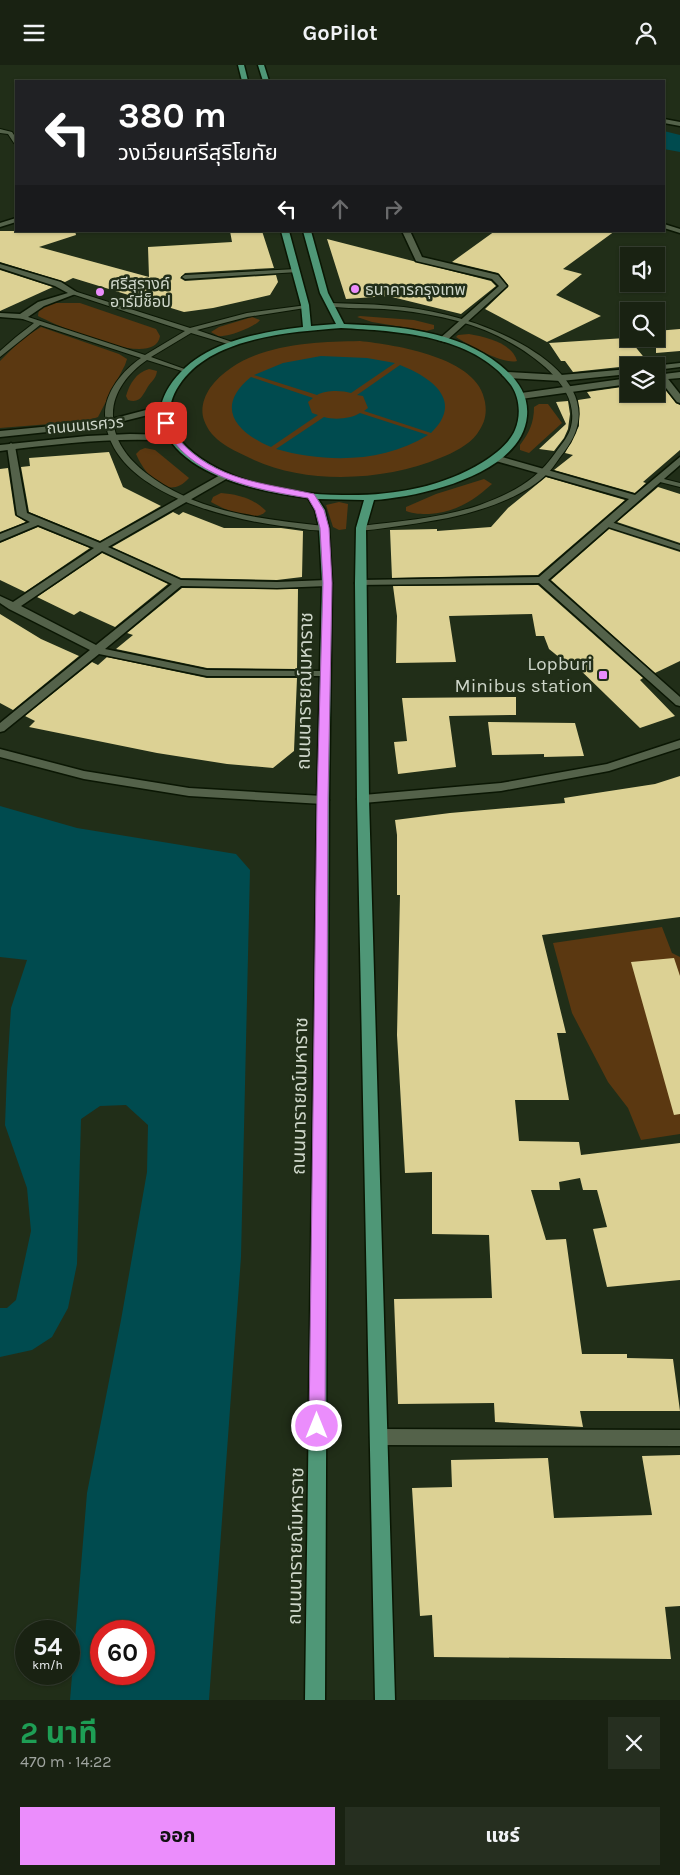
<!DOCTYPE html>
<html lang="th">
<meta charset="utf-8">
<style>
:root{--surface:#192212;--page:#262f20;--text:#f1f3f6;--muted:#9fa49f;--line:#373f32;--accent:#eb8dfc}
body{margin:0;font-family:Karla,"Noto Sans Thai",sans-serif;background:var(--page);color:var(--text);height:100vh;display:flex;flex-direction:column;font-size:19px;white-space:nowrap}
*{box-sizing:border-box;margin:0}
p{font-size:16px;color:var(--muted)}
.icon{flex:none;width:28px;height:28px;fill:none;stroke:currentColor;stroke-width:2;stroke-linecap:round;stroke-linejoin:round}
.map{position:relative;height:1635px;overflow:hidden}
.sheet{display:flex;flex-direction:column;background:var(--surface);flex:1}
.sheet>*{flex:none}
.guide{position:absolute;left:15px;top:15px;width:650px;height:152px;border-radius:0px;box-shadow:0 1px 4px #0004,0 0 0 1px var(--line);background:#202124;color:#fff;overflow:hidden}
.tools{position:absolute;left:620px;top:182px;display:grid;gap:10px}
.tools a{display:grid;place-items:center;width:45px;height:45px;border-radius:0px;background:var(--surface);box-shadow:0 1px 4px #0004,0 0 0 1px var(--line);font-size:25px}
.speed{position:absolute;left:15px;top:1555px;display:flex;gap:10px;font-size:25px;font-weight:700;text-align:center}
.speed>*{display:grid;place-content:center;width:65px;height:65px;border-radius:50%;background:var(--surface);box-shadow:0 1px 4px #0004,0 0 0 1px var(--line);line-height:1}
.speed small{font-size:12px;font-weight:400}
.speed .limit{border:8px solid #d22;background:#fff;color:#111}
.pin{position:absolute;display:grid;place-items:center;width:42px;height:42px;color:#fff;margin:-21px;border-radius:10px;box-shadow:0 2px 8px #0006}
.me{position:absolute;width:55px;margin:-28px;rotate:0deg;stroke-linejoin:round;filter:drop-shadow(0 0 4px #0008)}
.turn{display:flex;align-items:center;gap:18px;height:105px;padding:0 20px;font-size:22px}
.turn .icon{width:65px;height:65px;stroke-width:2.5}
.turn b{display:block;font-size:35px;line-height:42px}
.lanes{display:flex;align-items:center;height:48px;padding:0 20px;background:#0003;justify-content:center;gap:25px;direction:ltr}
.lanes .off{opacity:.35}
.round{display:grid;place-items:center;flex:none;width:52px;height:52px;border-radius:0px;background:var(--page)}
.head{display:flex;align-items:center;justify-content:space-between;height:85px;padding:0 20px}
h1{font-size:30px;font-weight:700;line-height:38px;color:#1e9e55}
.action{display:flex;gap:10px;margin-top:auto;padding:10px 20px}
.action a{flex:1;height:58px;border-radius:0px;background:var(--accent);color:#111;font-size:20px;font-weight:700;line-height:58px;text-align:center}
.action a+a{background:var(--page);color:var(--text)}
header{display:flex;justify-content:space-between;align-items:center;height:65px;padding:0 20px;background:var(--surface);font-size:22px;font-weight:700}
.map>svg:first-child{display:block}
.green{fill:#5b3811}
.water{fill:#004b4f;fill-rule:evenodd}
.building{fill:#dcd194}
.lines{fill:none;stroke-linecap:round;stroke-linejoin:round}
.service-casing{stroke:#0a1603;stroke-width:2}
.minor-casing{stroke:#0a1603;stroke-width:3}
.secondary-casing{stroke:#0a1603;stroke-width:3}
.primary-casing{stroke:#0a1603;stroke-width:3}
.service{fill:#54624a;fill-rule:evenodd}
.minor{fill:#54624a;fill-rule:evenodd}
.secondary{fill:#54624a;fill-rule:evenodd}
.primary{fill:#4f9777;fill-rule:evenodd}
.route{fill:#eb8dfc;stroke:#995ca4}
.poi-dot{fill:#eb8dfc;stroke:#212e18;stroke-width:2}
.labels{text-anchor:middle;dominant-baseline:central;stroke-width:5;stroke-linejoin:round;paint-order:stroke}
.far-poi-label{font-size:16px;fill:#ced6c9;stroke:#212e18;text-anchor:start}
.far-street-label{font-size:16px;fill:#ced6c9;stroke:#212e18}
.poi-label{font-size:19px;fill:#ced6c9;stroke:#212e18;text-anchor:end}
.street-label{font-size:19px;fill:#ced6c9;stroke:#212e18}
</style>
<header><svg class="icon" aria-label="menu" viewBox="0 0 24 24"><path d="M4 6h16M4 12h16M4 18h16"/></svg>GoPilot<svg class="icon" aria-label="person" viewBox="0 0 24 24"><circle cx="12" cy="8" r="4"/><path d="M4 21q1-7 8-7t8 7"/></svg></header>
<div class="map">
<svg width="680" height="1635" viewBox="0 0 680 1635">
<rect width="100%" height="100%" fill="#212e18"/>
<g class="green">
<path d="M53,238H80L156,264L160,271C155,306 56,260 38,251L39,244Z"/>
<polygon points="360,251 414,255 434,260 434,264 426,266 372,257 357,252"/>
<path d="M252,252L260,255C255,262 227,273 218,271C216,270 213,268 211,267L219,262Z"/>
<polygon points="41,262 119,289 127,294 125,300 98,352 87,356 0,363 0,296 22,274"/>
<path d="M469,269C486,272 512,278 517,296C503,300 469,280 456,272L458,270Z"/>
<path d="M360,276C395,280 479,292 485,337C487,349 485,358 477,369C469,380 453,388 440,393C386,416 306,420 252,394C233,385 211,376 204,355C200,344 204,332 210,323C243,279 310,277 360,276Z"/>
<path d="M149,304L157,306C156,313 153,315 149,320C143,329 141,339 128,335L126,331C130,318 136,308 149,304Z"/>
<path d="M539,339H548L562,358L529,388L520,385V380C529,368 534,358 534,342Z"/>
<path d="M145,383L155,385L189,413C168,437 145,410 136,389L140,385Z"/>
<path d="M484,414L492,419C473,436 456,447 429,449C421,449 414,449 406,446V442L436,429Z"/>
<path d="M221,428C237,429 255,434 266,446C256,459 223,444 211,437L213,432Z"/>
<polygon points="339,437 348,439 346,464 339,465 333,462 326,440"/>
<polygon points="662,862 672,888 680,892 680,1069 641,1075 628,1043 608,1017 572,948 553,878"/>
</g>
<g class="water">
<polygon points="664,66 680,70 680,87 664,84"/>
<path d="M321,291L367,293L395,298L351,328C342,325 325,325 317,330L254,310L283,298Z"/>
<path d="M400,300C431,312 465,336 431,368L364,346L368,343L363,331L357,330Z"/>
<path d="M251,312L313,333L308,337L312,348L318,350L271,382C236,367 214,342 251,312Z"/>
<path d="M360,348L428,370C383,398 326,398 276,384L324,352C334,355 351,354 360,348Z"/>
<path d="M0,741L77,763L236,789L250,805L241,1192L209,1635H70L87,1428L121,1255L147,1107L148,1060L126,1040L100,1041L81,1054L77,1199L68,1243L52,1272L32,1285L0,1292V1243H7L16,1235L31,1166L27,1123L5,1060L7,1007L11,943L27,895L0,892ZM144,1566V1609H101V1566Z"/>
</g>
<g class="building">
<polygon points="0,166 75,166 76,170 39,182 149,212 148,182 232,177 230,166 262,166 274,203 185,208 180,213 185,216 276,210 278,217 270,230 213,243 184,247 73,213 65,217 0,197"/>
<polygon points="495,166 615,166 563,204 582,209 556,230 601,251 547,277 485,244 508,222 508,220 498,208 452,197"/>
<polygon points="327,174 491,216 496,221 461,249 388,231 346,234"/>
<polygon points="0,205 53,222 0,246"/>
<polygon points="680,264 680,286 656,288 656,266"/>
<polygon points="625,273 629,274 651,301 629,301 573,307 565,296 561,296 549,278"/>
<polygon points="656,317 659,317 676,338 680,340 680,385 643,417 646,418 635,428 554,405 573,390 565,388 579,361 578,335 591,333 587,327 629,321 629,329 656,329"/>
<polygon points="568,336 570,349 568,364 564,373 554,386 539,384 566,359 556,337"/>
<polygon points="109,387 123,422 161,441 100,476 29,447 21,402 30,401 29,393"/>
<polygon points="8,403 15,450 26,457 0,467 0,404"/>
<polygon points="546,412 625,435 538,510 392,513 390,465 437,464 437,466 491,462 508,443"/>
<polygon points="658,422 680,429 680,478 617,457"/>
<polygon points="173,447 179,450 183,447 224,463 281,463 303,466 302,512 277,515 181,513 112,482"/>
<polygon points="38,462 90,483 25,527 0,515 0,478"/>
<polygon points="609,464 680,487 680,596 655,608 551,515"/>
<polygon points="102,488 168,519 115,562 80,546 74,550 37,532"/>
<polygon points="538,520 643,613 640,615 675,651 640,663 572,597 565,597 549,584 544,571 536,571 532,549 449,551 456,597 396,598 397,551 393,521"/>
<polygon points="182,523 298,524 297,604 207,603 116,584 133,570 127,568"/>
<polygon points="0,549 41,574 79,591 13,645 0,638"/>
<polygon points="107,592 207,613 297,613 294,686 273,703 227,699 157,688 29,662 35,656 25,651 92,597 98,600"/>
<polygon points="516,632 516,650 449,651 456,702 398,709 394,677 407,676 402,633"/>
<polygon points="488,657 575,658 584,691 544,692 544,689 492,690"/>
<polygon points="680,711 680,852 542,870 566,968 557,968 569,1035 515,1035 519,1076 579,1077 581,1090 680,1078 680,1215 607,1222 593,1164 607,1162 597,1125 583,1125 580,1113 559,1117 560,1125 531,1125 546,1175 566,1174 582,1289 627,1289 627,1293 673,1294 680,1346 580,1346 583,1362 495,1357 494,1338 398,1339 394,1234 492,1233 489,1170 432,1169 432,1107 405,1108 397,970 400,830 397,830 397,770 395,755 450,748 565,738 564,733 655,719"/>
<polygon points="674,893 680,911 680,1049 674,1050 631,897"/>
<polygon points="680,1390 680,1541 665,1542 671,1594 434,1592 432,1550 420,1551 412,1423 452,1422 451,1395 548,1393 554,1453 652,1450 642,1391"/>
</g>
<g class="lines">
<g class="service-casing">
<g id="service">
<polygon points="0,64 12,67 16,73 16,79 14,78 8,69 0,68"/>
<polygon points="296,204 299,206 298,207 185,214 182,212 185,210"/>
<path d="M74,226L190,263L247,248L307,240L308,241L305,243L247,252L197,265L235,278V280H231L191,268L151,292L190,306L185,307L147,295C128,308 112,328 113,351C113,375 128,394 146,408C197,448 262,454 324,461H327V465C313,467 295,462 281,461C222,453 106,425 105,349C105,327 123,305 141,293L40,260L0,292V286L16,272L34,258L20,253L19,252L22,250L145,290L185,266L72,229L71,228Z"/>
<path d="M330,238C369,239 409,240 447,250C502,263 620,314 564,387C558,394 554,402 548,408C525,432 480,446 448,453C427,457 406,460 385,463C376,464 367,466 358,465V461H361C401,456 442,453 480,440C512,428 536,416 556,387C561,380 567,373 570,365C584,322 530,287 498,271C463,254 423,247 384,244C366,243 346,244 328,241V239Z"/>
<polygon points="656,412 680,418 680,422 656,416"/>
<polygon points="605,457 611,457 680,480 680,485 605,461"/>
</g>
</g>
<g class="minor-casing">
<g id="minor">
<polygon points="664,54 680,57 680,61 664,58"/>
<polygon points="16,153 16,157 0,162 0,158"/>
<polygon points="664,159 680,164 680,168 664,163"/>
<polygon points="402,166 410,166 422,192 498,210 507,221 445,277 438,275 499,221 492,214 416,196"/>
<polygon points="0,199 61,217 78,228 44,241 25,254 0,252 0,248 20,249 38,237 68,228 55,221 0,203"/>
<polygon points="659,310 665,310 680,329 680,338 677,337 659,314"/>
<path d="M11,378L15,381L27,448L100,478L222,409H228V413L108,482L181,515L277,517L327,515L332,518L327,521L277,523L181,521L105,584L207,605L325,606L330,609L329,611H207L99,589L4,666L0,667V658L90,585L9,544L0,538V531L13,537L94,483L38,460L0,476V469L30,457L17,450L7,381ZM102,486L172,519L96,580L21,541Z"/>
<polygon points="495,390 635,430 680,392 680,400 548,515 680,632 680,641 676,640 539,518 356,520 355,518 360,515 539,512 629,434 492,395 490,393"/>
<polygon points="680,675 680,683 609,706 501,726 363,738 357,734 363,730 501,718 607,699"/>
<polygon points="0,684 84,706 189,723 323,731 329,735 323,739 189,731 84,714 0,692"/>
<polygon points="378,1364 680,1365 680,1381 378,1380 372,1378 370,1372 372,1366"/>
</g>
</g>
<g class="secondary-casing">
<g id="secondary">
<polygon points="680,298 680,302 656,305 656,301 653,301"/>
<polygon points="629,304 629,309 561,316 506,313 502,310 506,307 561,310"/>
<polygon points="680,307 680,313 656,315 656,310"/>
<polygon points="629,313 629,319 521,334 517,331 521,328"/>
<polygon points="165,340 168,341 168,345 104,361 0,372 0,366 104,356"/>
<path d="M130,369L173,370L177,373L173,376C115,372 58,379 0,386V380L87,371Z"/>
</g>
</g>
<g class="primary-casing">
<g id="primary">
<polygon points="238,0 244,0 248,16 242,16"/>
<polygon points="258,0 264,0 269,16 263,16"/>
<path d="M281,166H289L309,240L311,261L336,259L320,228L303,166H311L328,228L344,259C396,261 457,265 500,300C516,313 529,329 527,351C522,409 421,432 374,435L366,463L369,734L395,1635H375L357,734L355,518L356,463L364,435L318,434L325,445L329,463L332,518L329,735L325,1635H305L317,735L322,518L319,463L315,445L308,433C261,427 179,411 162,359C158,346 162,333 169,322C197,278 254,268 303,262L301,240ZM341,263C398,266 474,270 511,320C520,333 521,351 515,365C509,379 495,389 483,397C441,423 391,431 342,430C313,430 282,426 254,418C211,405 142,369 182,316C215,272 290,267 341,263Z"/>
</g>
</g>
<use href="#service" class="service"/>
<use href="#minor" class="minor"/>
<use href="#secondary" class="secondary"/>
<use href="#primary" class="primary"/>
</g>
<path class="route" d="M164,357H169C172,362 174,369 178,374C215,416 264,418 314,429L324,445L329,463L332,518L328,734L325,1361L323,1366L317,1368L312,1366L309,1361L317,734L323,518L320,463L315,445L308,433C254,424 188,413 162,358Z"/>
<g class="poi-dot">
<circle cx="355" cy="224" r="5"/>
<circle cx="100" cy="227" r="5"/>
<rect x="598" y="605" width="10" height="10" rx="2.5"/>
</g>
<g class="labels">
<g class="far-poi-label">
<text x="110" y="218">ศรีสุรางค์<tspan x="110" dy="18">อาร์มี่ช็อป</tspan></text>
<text x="365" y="224">ธนาคารกรุงเทพ</text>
</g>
<g class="far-street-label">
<text transform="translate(85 360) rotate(-5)">ถนนนเรศวร</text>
</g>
<g class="poi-label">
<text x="593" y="599">Lopburi<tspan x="593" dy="22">Minibus station</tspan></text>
</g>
<g class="street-label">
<text transform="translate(305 626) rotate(-89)">ถนนนารายณ์มหาราช</text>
<text transform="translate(300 1031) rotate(-89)">ถนนนารายณ์มหาราช</text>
<text transform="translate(296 1481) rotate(-89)">ถนนนารายณ์มหาราช</text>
</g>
</g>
</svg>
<div class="tools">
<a><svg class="icon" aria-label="sound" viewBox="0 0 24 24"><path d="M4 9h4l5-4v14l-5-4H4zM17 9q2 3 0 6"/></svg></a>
<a><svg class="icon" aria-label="search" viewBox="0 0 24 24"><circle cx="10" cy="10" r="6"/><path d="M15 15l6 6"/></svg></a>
<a><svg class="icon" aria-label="layers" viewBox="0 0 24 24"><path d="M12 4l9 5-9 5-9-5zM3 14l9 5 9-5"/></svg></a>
</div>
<div class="speed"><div>54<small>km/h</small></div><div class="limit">60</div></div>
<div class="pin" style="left:166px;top:358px;background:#d93025"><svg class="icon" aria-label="arrive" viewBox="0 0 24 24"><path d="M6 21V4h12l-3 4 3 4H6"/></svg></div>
<svg class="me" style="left:317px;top:1361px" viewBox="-20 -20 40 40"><circle r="17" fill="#eb8dfc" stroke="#fff" stroke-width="3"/><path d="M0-11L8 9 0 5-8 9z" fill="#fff"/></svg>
<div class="guide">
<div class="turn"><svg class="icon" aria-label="left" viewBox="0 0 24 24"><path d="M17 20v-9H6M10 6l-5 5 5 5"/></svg><div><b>380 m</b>วงเวียนศรีสุริโยทัย</div></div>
<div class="lanes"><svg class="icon" aria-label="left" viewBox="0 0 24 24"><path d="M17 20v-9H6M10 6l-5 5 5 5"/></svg><svg class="icon off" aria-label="ahead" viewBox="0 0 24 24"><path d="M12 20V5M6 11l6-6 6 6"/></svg><svg class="icon off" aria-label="right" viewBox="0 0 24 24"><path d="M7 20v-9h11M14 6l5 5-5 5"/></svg></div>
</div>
</div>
<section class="sheet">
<div class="head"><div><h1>2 นาที</h1><p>470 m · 14:22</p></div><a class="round"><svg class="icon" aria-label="close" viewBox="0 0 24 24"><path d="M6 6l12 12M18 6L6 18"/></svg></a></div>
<div class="action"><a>ออก</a><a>แชร์</a></div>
</section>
